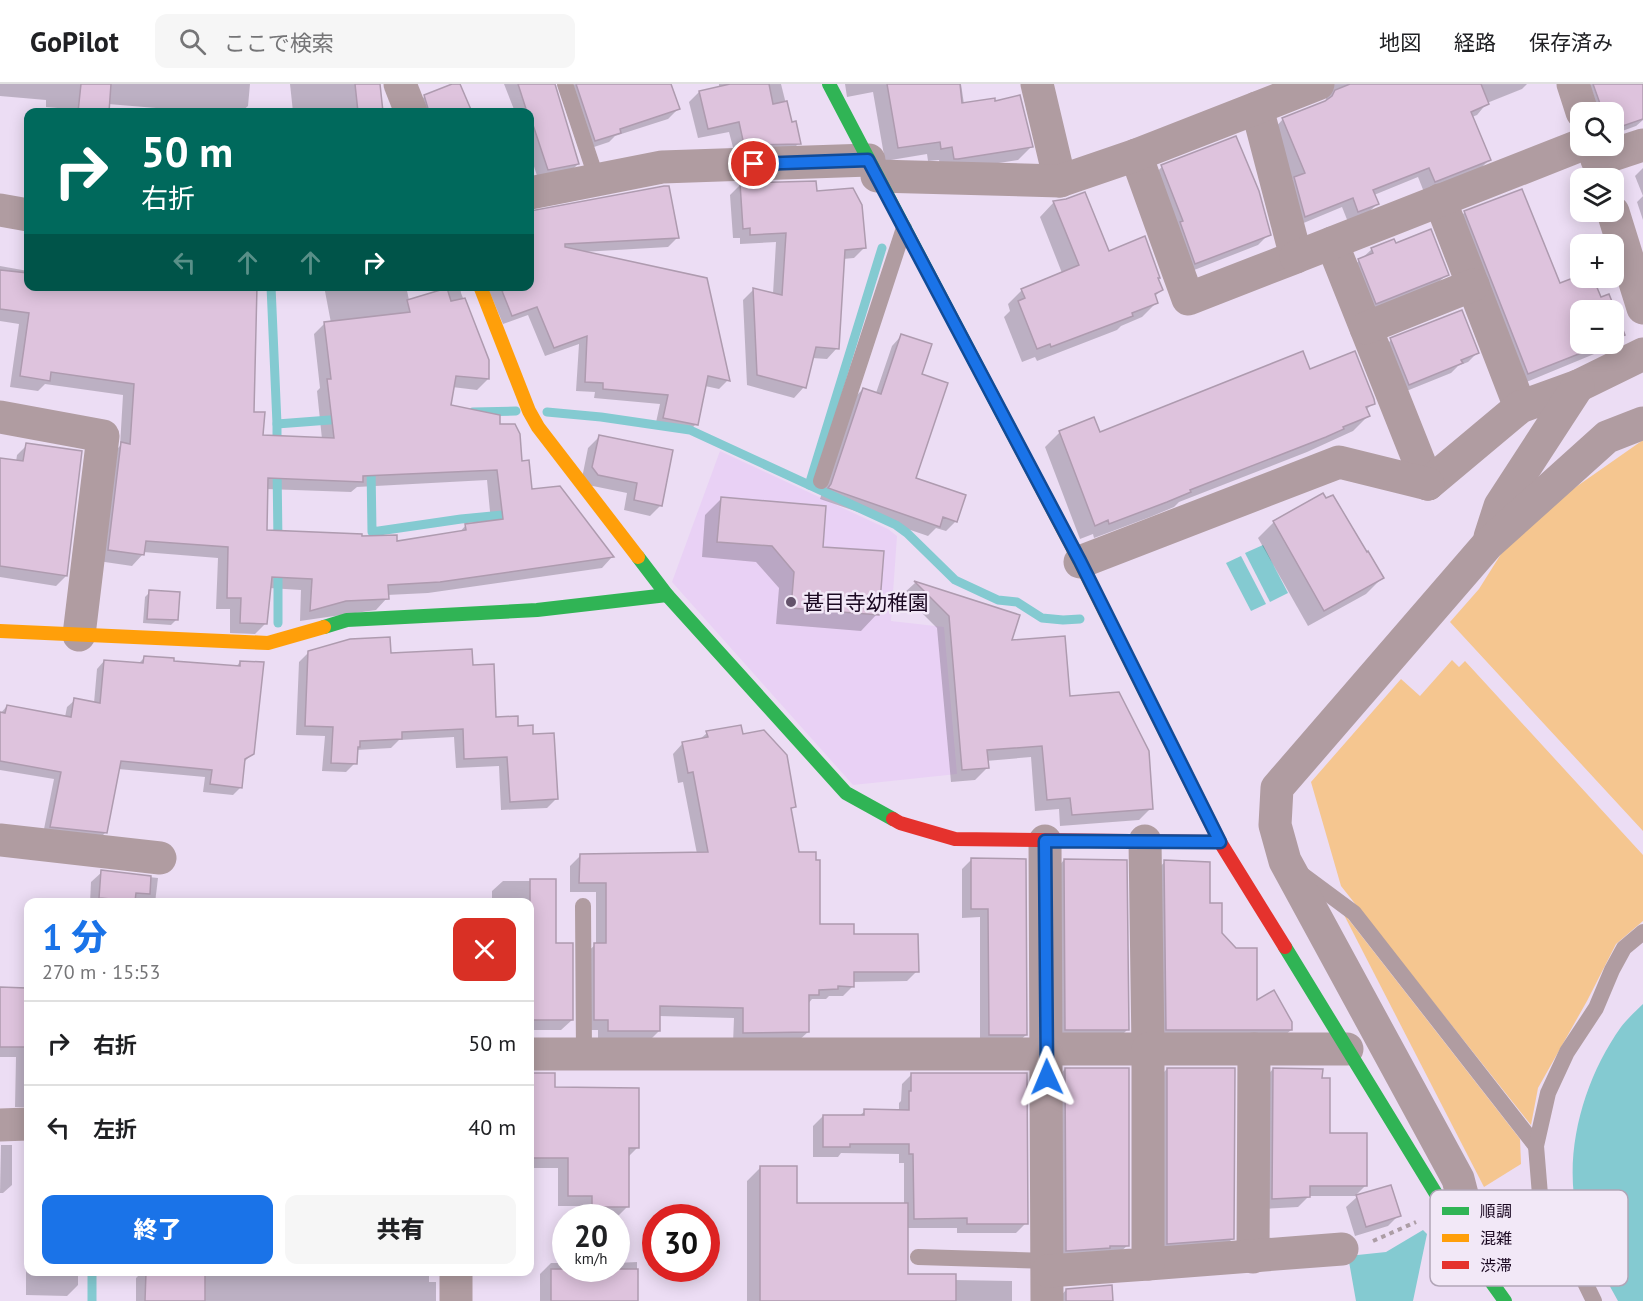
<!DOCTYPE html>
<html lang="ja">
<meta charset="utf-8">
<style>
:root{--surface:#fff;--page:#f6f6f6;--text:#202124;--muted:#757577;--line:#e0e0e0;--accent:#1a73e8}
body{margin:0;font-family:"PT Sans","Noto Sans JP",sans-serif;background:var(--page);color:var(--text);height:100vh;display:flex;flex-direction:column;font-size:22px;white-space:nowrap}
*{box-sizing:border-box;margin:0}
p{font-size:20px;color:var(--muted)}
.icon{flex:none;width:33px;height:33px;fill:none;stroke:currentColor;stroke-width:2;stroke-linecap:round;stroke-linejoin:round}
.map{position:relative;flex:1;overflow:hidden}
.panel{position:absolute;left:24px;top:814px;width:510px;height:378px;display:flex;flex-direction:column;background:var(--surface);border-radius:12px;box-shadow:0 3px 15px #0003}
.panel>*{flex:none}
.banner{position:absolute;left:24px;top:24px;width:510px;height:183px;border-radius:12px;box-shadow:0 3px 15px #0003;background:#00695c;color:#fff;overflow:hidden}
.buttons{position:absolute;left:1570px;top:18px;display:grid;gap:12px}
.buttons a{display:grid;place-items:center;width:54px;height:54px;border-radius:12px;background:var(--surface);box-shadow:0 3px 15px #0003;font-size:30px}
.speed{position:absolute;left:552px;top:1120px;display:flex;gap:12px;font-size:30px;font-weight:700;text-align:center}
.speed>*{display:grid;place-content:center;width:78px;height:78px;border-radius:50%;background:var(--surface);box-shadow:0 3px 15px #0003;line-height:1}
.speed small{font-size:15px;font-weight:400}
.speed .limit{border:9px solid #d22;background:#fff;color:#111}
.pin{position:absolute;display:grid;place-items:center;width:51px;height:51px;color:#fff;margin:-26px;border:3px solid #fff;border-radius:50%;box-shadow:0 2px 6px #0007}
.me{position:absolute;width:66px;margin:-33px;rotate:359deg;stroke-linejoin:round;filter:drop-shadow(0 0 4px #0008)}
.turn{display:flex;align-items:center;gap:21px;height:126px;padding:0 18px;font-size:27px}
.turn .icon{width:78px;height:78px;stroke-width:2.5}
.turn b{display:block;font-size:42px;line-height:51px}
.lanes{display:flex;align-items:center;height:57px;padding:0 18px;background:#0003;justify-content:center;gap:30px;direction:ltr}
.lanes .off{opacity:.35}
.round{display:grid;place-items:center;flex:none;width:63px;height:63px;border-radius:12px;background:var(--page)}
.summary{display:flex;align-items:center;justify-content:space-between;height:102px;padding:0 18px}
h1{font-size:36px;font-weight:800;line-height:45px;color:var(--accent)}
.cta{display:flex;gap:12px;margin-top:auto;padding:12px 18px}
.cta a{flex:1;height:69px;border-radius:12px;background:var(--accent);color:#fff;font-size:24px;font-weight:800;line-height:69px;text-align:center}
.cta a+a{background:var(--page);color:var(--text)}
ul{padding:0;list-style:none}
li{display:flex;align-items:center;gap:18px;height:84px;padding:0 18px;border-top:2px solid var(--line)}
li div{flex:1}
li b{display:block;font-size:22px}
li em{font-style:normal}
header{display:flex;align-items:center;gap:36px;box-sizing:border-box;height:84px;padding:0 30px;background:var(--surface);border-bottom:2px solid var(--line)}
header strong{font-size:28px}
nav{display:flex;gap:33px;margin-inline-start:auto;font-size:21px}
.search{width:420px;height:54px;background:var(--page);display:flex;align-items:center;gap:15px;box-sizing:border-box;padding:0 21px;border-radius:12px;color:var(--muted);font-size:22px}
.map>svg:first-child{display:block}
.built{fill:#e9d1f5}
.green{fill:#f5c690}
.water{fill:#84cad1}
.shadow{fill:#0003;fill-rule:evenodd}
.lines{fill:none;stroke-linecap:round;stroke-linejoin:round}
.stream{stroke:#84cad1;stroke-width:9}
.building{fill:#dec3dd;stroke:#ae9baf;stroke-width:1.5;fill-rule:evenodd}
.path{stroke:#ac9da5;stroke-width:4;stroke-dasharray:4.5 4.5;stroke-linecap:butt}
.lane{stroke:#b09ca1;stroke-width:16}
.street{stroke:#b09ca1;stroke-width:33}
.fast{stroke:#30b455;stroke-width:14}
.slow{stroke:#ff9f0a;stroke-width:14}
.jam{stroke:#e5322d;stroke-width:14}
.route-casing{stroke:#114b97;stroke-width:15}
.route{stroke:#1a73e8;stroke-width:10}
.poi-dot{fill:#64536b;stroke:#f2e8f7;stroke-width:2}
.labels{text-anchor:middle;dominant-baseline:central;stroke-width:5;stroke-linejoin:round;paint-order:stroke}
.poi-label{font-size:21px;fill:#1a0821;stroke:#f2e8f7;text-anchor:start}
.key{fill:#f2e8f7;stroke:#b1a5b7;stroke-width:1.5}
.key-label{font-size:16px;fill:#1a0821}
</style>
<header>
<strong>GoPilot</strong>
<div class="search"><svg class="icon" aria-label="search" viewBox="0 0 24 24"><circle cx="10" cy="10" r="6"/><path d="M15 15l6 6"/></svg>ここで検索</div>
<nav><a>地図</a><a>経路</a><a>保存済み</a></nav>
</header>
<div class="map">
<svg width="1643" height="1217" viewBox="0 0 1643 1217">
<rect width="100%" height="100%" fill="#ecddf4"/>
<polygon class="built" points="720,367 888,445 897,452 891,537 944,543 957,690 853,701 672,498"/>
<g class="green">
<polygon points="1643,356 1643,747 1450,538 1479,505 1501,470 1563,412"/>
<polygon points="1452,576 1459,583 1465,577 1643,771 1643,837 1616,860 1587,917 1538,1004 1531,1041 1341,802 1311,698 1401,595 1420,612"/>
<polygon points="1342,827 1520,1055 1521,1080 1484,1103"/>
</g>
<g class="water">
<polygon points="1263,461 1288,509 1270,518 1245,469"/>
<polygon points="1241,472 1266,520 1251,527 1226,479"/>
<path d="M1643,920V1217H1618C1603,1189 1585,1162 1577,1130C1563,1067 1584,995 1621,943C1627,935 1636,927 1643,920Z"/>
<polygon points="1423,1146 1427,1150 1413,1217 1356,1217 1348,1172 1386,1168"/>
</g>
<g class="shadow">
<polygon points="0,0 250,0 248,22 241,28 192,28 192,27 108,20 108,28 69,28 69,25 46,23 46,16 0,12"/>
<polygon points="290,0 378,0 382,28 293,28"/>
<polygon points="456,0 458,0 470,28 416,28 414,23 425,12"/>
<polygon points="504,0 553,0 578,80 568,90 538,95 530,70 530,28 515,28"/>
<polygon points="558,0 669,0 678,25 668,35 615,52 609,58 585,66"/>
<polygon points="719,0 781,0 791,40 799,59 789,69 735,71 729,48 698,54 689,18 699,8 719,4"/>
<polygon points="845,0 961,0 964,20 1031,63 1018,76 941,88 939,76 928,77 927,70 885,77 873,8 847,13"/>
<polygon points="1322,0 1527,0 1522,5 1487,19 1477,31 1472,33 1489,76 1479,86 1424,108 1418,93 1374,111 1377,120 1367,130 1348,138 1342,123 1294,143 1285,105 1293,97 1273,46 1283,35 1324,19 1326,15 1326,5"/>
<polygon points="1580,0 1643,0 1643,36 1636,42 1614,50 1614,28 1591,28"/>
<polygon points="1162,83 1269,150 1258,161 1184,190 1151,93"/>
<polygon points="1643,84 1643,136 1637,118 1643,112 1635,92"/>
<polygon points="740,101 815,109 864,164 854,174 843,175 837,264 827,275 812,274 804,303 794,314 747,301 743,216 753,206 773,210 776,158 740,160 740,154 733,154 730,111"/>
<polygon points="1054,118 1108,169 1161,206 1154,213 1157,218 1142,233 1121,242 1117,246 1037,277 1035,273 1022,278 1004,233 1010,227 1008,220 1022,206 1062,189 1040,133"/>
<polygon points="1465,128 1559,201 1581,192 1581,194 1591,194 1600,214 1608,211 1614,226 1581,226 1581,260 1608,260 1599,268 1514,303 1452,141"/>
<polygon points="530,129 677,154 668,163 582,168 728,296 719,305 705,302 696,340 687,349 655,343 660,320 594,314 595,308 576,307 579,260 545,272 528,231 503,240 487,202 530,202"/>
<polygon points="1395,161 1447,190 1436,201 1366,229 1348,187 1372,165"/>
<path d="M0,182L28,187V202L252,329L262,353L322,355L317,307L320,304L314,250L325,239H331L324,202H406L409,216L460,202L461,209L488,277V295L477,306L452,303L450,322L499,342L520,379L531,407L612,473L602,484L428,509L387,511V514L376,526L300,537L301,506L269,504L266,539L255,550L230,549V525H216L218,474L143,468V470L132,482L98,477L111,371L120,362L123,311L45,300L38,307L10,303L19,240L0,237ZM487,396L491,438L466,441L459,449L396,459L265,448L266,405L351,408L357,403Z"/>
<polygon points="902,251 920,291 914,395 956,437 946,447 936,444 928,452 820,415 853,315 863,305 876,309 892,262"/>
<polygon points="1391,256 1477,269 1468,278 1458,282 1451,289 1399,310 1381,266"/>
<polygon points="1310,287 1373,319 1366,326 1368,332 1353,347 1307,368 1179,418 1174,423 1150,433 1094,454 1093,450 1080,455 1045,363 1060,348 1099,350"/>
<polygon points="599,353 661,421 650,432 624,426 627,409 588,401 582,394 588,364"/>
<polygon points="27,361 66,492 56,502 0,493 0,375 16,378 17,371"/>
<polygon points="721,415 877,530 861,547 776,540 779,504 756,478 702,473 705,431"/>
<polygon points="1274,438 1382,494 1366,510 1308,542 1258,454"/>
<polygon points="915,499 1018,532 1010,558 1068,613 1151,724 1139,736 1060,742 1059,725 1035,727 1031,673 986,677 987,684 975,696 951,698 937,544 903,510"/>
<polygon points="150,508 176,536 171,541 143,539 145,513"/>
<polygon points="309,568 389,571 471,583 495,635 532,652 557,714 547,724 501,726 499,682 456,684 454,653 399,656 391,664 356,666 355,679 346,688 322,687 325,652 296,651 299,578"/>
<polygon points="144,574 173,579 235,584 240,578 253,669 245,677 241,703 233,711 203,708 205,693 118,685 106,748 98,756 43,750 54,695 0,686 0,630 7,622 65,633 67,623 75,616 94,619 97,585 104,577 138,580"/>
<polygon points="707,649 742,652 794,722 790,727 798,769 818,842 853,852 917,887 907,897 853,898 853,902 843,912 829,912 826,915 812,915 808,920 808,948 797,958 733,959 734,934 659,932 659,947 649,957 598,957 598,946 585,946 584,871 596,860 596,808 570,808 570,782 580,772 697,770 683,698 678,699 673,670 683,659 699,656"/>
<polygon points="972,775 1025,776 1026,951 1016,960 980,960 980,833 962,834 962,785"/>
<polygon points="1064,776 1127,946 1118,955 1055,955 1055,786"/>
<polygon points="1165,778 1208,820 1220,850 1255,919 1291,946 1281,955 1158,955 1155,787"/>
<polygon points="102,788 158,794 155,819 90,819 91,798"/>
<polygon points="503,797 555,797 554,860 572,936 561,946 530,946 530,952 530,819 492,819 492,807"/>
<polygon points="441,818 441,819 365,819 366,819"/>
<polygon points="28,901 28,1023 15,1023 16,973 0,973 0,905 26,905"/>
<polygon points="1065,985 1128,1161 1118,1170 1057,1176 1056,995"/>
<polygon points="1167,985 1233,1154 1223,1164 1157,1169 1157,995"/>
<polygon points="1273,985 1328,1051 1366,1101 1355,1112 1309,1112 1298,1123 1262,1125 1263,996"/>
<polygon points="530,990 554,990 554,1005 638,1063 627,1074 627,1123 617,1133 582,1133 582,1122 558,1122 558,1084 530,1084"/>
<polygon points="912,990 1026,1139 1016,1149 957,1149 957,1144 906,1144 906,1191 954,1196 1012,1197 1012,1217 747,1217 747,1097 761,1083 796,1121 904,1121 904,1079 899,1079 899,1070 841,1069 838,1073 813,1073 813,1042 823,1032 859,1032 865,1027 899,1027 899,1019 901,1017 902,1000"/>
<polygon points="1,1061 12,1061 12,1101 3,1109 0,1109"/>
<polygon points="1357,1113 1399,1131 1388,1142 1355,1152 1346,1123"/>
<polygon points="28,1171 28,1188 78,1188 78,1201 67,1212 26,1211 26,1174"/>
<polygon points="637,1178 637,1217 540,1217 540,1190 551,1179 566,1179 566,1185 616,1185 616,1179"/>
<polygon points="142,1188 429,1188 429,1198 436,1198 436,1217 136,1217 136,1194"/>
<polygon points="1066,1206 1112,1217 1056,1217"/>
</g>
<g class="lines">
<g class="stream">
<polyline points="271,202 277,340"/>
<polyline points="473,328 516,327"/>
<polyline points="547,328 601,333 690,346 896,441 907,449 955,496 998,516 1017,518 1042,534 1063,536 1080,535"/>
<polyline points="277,362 277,340 343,335"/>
<polyline points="277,382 278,458"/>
<polyline points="371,382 372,448 461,435 514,430"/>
<polyline points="809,401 882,164"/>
<polyline points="278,481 278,539"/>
<polyline points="92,1217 92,1188"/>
</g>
</g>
<g class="building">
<polygon points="81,0 111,0 109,28 78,28"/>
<polygon points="355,0 380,0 383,28 358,28"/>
<polygon points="452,0 460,0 472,28 429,28 424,11"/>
<polygon points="518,0 555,0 579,80 548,86 533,41 532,42 530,35 530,28 527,28"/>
<polygon points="576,0 671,0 680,25 620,45 621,49 595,57"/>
<polygon points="730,0 769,0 773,20 787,17 792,38 796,37 801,60 744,61 739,38 708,45 699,7"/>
<polygon points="887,0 960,0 962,19 995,14 995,17 1020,11 1033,63 958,75 954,75 952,63 941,65 940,58 898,64"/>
<polygon points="1350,0 1481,0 1489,20 1471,28 1491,76 1435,98 1429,84 1373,106 1379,120 1358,128 1353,114 1305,133 1294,93 1305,89 1282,34 1325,17 1332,12 1335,6"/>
<polygon points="1593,0 1643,0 1643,35 1614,45 1614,28 1603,28"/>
<polygon points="1236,52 1259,107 1271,151 1195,180 1180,138 1183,137 1161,81"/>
<polygon points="816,97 817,107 853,104 862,121 866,164 845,166 839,265 816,263 806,304 757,291 753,204 782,211 786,149 750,151 750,144 743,145 740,99"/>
<polygon points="664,102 669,102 679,154 565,160 565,163 707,194 730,297 708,292 698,341 663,334 668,311 603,305 603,299 585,298 587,252 554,264 537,223 512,232 502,207 514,202 530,202 530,127"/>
<polygon points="1522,105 1560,199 1573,194 1593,194 1601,213 1609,210 1625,251 1614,255 1614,226 1581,226 1581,260 1604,260 1528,290 1464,127"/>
<polygon points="1085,108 1109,167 1145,152 1160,194 1158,194 1163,206 1155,210 1158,219 1132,229 1133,232 1051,263 1050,260 1037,265 1018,217 1025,214 1021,205 1079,181 1053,117 1066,115"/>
<polygon points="1431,145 1449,191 1376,220 1358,175 1373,169 1371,164 1394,155 1396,159"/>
<path d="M0,186L28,189V202H257L254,328H265L263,351L334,354L327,295H331L324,238L410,228L407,216L447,204L451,217L465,214L489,276V295L456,292L451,321L500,331V340H515L520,350L522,377L529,376L532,405L560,402L614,473L440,498L388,501L389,515L346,517L310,527L312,495L272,493L267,540L240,539L241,514H227L228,463L146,457L144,471L108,466L121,358L130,360L134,300L51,288L50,297L20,292L29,229L0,225ZM497,386L503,435L465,440L466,446L397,457V451L362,452V450L267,446L268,394L363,398V392Z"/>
<polygon points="1462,226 1479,269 1461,276 1463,279 1409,301 1390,254"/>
<polygon points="901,250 932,260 922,290 948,299 916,394 966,411 957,438 943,433 940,443 828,404 831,400 863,304 881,310"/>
<polygon points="1303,267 1310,285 1355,267 1374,315 1375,320 1366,323 1370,332 1343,343 1344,345 1326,353 1190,406 1191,408 1167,418 1109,440 1108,436 1095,442 1059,347 1094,333 1100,348"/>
<polygon points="599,351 673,366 662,422 634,416 637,399 598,391 592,383"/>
<polygon points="26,359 82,367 67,492 0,482 0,374 23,377"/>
<polygon points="1323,409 1326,414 1333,411 1367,468 1368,467 1384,494 1324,527 1273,437"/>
<polygon points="721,413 826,422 823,463 884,467 879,531 791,524 794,488 772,462 717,458"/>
<polygon points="914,497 1020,531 1012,556 1065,552 1070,612 1119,608 1149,667 1153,725 1072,731 1070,714 1047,716 1042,662 987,666 989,684 962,686 949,532"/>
<polygon points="149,506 180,508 178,536 147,535"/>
<polygon points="390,553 391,569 472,565 473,581 494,580 496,633 518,632 518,642 533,641 533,650 554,649 558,715 510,718 507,673 464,675 463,645 402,648 402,655 360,657 360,663 358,663 357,680 331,679 333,643 305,642 308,567 350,555"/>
<polygon points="144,572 174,574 174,577 240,582 240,577 264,578 254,670 245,675 242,704 210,700 212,686 121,677 107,749 50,743 61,688 0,677 0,628 5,629 7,621 71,633 74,614 100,619 104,576 143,579"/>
<polygon points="741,641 743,650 764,646 787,671 796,723 791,724 799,768 816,768 816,776 820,776 820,840 854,840 854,850 918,850 919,888 854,888 854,903 838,902 838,905 819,906 819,911 809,911 809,948 743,949 743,924 660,922 660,947 608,947 608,936 594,936 594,859 606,859 606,799 579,799 580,770 708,768 693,688 688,689 682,658 708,653 706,647"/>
<polygon points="971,774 1026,775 1027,951 989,951 988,825 971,825"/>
<polygon points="1064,775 1127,776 1129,946 1065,946"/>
<polygon points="1164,776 1210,778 1210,819 1222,819 1222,849 1236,864 1257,864 1257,916 1274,906 1292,938 1292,946 1166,946"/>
<polygon points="101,786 151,792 150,810 136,809 135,817 99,814"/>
<polygon points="530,795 556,795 556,859 573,859 573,936 530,936"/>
<polygon points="0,903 26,904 25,963 0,963"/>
<polygon points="1065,984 1129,984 1129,1162 1110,1162 1110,1164 1066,1167"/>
<polygon points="1167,984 1235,984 1234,1155 1167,1160"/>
<polygon points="1273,984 1323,985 1322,994 1330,994 1330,1049 1367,1049 1367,1102 1310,1102 1310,1113 1272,1115"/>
<polygon points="530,989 555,989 555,1003 639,1004 639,1064 629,1064 629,1123 592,1123 592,1112 568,1112 568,1074 530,1074"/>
<polygon points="911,989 1027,989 1028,1140 967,1140 967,1134 914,1135 913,1070 909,1070 909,1060 850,1060 850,1063 823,1063 823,1031 864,1031 864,1025 909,1026 909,1007 911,1007"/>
<polygon points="760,1082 797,1082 797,1119 908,1119 908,1190 956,1190 956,1217 760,1217"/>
<polygon points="1391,1101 1401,1132 1366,1143 1356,1111"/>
<rect x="551" y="1185" width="87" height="32"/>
<polygon points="146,1188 205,1188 205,1217 145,1217"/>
<polygon points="1112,1201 1113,1217 1066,1217 1066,1205"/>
</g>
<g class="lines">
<polyline class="path" points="1373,1157 1416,1138"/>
<g class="lane">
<polyline points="565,0 597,96"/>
<polyline points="821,397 904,144"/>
<polyline points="1300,789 1354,829 1536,1062"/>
<polyline points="583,822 584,970"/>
<polyline points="918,1173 1048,1177"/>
<polyline points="1594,1217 1573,1174 1541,1123 1536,1062 1548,1009 1567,968 1596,924 1612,886 1624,864 1643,848"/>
</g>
<g class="street">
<polyline points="400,0 411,28"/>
<polyline points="1037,0 1060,97"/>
<polyline points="1573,0 1582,28"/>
<polyline points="1136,71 1188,215 1296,173 1257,24"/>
<polyline points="1597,76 1643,61"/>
<polyline points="877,92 1060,97 1136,71 1318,0"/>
<polyline points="530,109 662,83 869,76"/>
<polyline points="1440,116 1520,323"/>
<polyline points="0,126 28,131"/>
<polyline points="1613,128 1643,224"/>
<polyline points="1332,159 1428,400"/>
<polyline points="1296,173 1581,61"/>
<polyline points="1366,244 1473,201"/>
<polyline points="0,333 103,352 79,551"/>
<polyline points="1428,400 1520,323 1578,302 1643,270"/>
<polyline points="1490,453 1500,422 1578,302"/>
<polyline points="1080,478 1339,378 1428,400"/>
<polyline points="0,756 160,774"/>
<polyline points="1045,757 1047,1217"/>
<polyline points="1047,965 1148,965 1145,757"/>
<polyline points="530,970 1047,970"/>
<polyline points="0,1041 28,1040"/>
<polyline points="1478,1172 1458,1095 1285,777 1275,741 1277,704 1488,460 1607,353 1643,339"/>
<polyline points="1253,1173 1254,965"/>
<polyline points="1148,1180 1342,1165"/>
<polyline points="1048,1187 1148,1180 1148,965 1347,965"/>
<polyline points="456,1217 456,1188"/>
</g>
<g class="fast">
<polyline points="829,0 1009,343"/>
<polyline points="638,473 667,511 846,709 893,735"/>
<polyline points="324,543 347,536 537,526 667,511"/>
<polyline points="1285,863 1482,1185 1505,1217"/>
</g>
<g class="slow">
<polyline points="480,202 529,327 538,343 638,473"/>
<polyline points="1009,343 1080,478 1173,664"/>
<polyline points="0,547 268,559 324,543"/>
</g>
<g class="jam">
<polyline points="1173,664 1220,758 1285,863"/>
<polyline points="893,735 900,739 955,755 1220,758"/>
</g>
</g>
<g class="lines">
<g class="route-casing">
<polyline id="route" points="754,80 868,76 1080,477 1220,758 1045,757 1047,993"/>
</g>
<use href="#route" class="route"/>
</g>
<circle class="poi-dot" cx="791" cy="518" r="6"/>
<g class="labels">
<g class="poi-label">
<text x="803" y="518">甚目寺幼稚園</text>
</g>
</g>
<rect x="1430" y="1106" width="198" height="96" rx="9" class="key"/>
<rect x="1442" y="1123" width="27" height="8" fill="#30b455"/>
<rect x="1442" y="1150" width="27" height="8" fill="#ff9f0a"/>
<rect x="1442" y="1177" width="27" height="8" fill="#e5322d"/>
<g class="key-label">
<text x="1480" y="1133">順調</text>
<text x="1480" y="1160">混雑</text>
<text x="1480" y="1187">渋滞</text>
</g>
</svg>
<div class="buttons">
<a><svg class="icon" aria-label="search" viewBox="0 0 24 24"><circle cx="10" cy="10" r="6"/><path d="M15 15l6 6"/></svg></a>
<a><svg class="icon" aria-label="layers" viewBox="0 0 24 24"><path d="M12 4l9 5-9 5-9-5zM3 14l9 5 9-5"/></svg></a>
<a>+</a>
<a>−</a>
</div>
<div class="speed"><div>20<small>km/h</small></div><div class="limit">30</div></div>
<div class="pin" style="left:754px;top:80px;background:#d93025"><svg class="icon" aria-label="arrive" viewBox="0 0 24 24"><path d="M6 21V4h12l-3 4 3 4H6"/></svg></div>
<svg class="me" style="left:1047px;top:993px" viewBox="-20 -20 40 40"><path d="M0-17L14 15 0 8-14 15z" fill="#1a73e8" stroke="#fff" stroke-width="4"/></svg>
<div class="banner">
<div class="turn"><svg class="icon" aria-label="right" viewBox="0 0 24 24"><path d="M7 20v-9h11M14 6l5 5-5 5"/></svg><div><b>50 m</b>右折</div></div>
<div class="lanes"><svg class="icon off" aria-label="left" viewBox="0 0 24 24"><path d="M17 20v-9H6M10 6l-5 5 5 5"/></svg><svg class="icon off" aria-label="ahead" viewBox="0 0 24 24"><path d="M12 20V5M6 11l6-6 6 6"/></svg><svg class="icon off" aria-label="ahead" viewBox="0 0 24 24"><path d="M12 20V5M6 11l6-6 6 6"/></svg><svg class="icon" aria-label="right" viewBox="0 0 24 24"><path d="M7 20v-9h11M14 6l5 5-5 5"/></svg></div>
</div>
<section class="panel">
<div class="summary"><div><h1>1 分</h1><p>270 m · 15:53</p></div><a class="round" style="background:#d93025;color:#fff"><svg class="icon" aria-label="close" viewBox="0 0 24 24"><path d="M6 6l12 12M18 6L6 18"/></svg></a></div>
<ul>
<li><svg class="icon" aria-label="right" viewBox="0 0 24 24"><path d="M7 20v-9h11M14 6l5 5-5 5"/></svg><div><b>右折</b></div><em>50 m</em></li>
<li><svg class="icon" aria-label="left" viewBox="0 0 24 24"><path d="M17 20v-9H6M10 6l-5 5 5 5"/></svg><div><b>左折</b></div><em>40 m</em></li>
</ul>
<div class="cta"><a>終了</a><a>共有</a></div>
</section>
</div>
